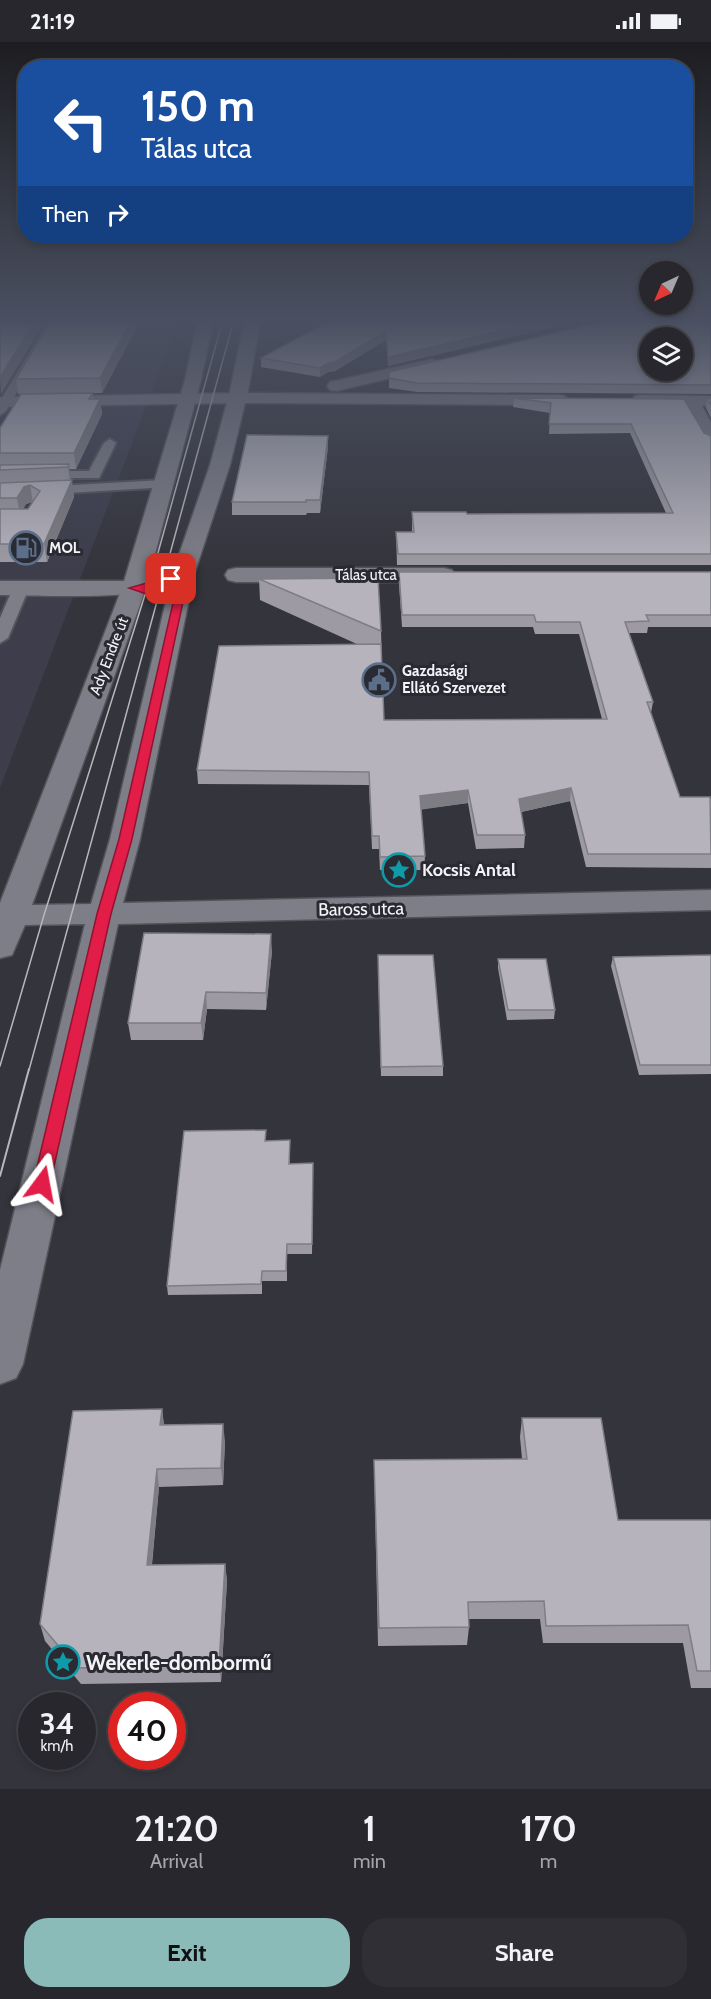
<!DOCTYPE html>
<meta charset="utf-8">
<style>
:root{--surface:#27272d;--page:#2f2f35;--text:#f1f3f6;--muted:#a4a5aa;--line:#434449;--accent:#8bbbb9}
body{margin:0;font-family:Cabin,sans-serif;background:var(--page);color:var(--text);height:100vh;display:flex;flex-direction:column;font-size:22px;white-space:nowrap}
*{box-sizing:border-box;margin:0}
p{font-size:20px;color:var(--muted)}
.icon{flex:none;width:33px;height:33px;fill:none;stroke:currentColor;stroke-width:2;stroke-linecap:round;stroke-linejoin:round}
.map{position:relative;height:1747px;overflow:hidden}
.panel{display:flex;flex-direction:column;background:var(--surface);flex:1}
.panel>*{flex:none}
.guide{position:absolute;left:18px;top:18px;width:675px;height:183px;border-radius:24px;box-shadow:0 3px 9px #0003,0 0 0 2px var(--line);background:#1a4fa0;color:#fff;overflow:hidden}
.needle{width:39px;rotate:224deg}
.controls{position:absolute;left:639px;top:219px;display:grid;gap:12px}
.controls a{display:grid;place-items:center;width:54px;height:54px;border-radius:50%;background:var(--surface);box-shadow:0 3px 9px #0003,0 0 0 2px var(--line);font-size:30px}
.speed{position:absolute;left:18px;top:1650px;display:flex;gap:12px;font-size:30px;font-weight:700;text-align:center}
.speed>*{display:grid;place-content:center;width:78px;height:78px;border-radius:50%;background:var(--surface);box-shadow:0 3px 9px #0003,0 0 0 2px var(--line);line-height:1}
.speed small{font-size:15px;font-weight:400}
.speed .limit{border:9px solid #d22;background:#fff;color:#111}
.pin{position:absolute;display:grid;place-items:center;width:51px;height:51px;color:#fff;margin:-26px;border-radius:12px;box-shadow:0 3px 9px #0006}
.me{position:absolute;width:66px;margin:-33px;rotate:13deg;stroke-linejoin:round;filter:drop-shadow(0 0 4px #0008)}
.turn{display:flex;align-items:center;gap:21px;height:126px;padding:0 24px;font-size:27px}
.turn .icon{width:78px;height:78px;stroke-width:2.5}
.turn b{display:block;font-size:42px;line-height:51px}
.then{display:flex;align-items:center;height:57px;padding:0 24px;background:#0003;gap:12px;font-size:22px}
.eta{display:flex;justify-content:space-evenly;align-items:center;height:102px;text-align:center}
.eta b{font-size:36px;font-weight:800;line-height:42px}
.cta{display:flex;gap:12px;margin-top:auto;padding:12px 24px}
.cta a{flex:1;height:69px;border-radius:24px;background:var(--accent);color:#111;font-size:24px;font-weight:800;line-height:69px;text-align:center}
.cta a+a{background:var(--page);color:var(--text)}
.status{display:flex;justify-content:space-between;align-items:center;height:42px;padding:0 30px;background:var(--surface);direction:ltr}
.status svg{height:16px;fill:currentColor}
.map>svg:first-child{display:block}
.built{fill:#3d3d4b}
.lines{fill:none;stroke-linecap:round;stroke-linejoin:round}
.service-casing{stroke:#54535a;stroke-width:4}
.minor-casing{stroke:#54535a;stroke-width:3}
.tertiary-casing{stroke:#54535a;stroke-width:3}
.service{fill:#7e7e88;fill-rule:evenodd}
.minor{fill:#7e7e88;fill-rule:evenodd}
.tertiary{fill:#7e7e88;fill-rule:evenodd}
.tram-far1{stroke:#b7b7bd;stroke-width:1.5}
.tram{stroke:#b7b7bd;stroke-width:2}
.wall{fill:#9d9aa3;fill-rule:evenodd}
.shaded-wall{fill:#7f7d84}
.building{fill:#b6b3bd;stroke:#7f7d84;stroke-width:1.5;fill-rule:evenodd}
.route{fill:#e11d48;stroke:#92132f;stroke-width:1.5}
.labels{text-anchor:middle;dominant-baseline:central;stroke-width:6;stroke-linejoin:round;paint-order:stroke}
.far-poi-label{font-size:15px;font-weight:bold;fill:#f3f3f8;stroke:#2a2a32;text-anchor:start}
.far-street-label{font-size:15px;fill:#f3f3f8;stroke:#2a2a32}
.poi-label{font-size:18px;font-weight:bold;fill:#f3f3f8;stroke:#2a2a32;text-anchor:start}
.street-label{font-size:18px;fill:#f3f3f8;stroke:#2a2a32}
.near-poi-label{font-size:21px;font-weight:bold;fill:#f3f3f8;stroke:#2a2a32;text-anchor:start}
</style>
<div class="status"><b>21:19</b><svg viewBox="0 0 49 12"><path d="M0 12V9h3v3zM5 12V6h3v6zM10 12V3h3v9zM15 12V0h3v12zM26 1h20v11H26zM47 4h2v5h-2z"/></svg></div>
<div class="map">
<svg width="711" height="1747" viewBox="0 0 711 1747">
<rect width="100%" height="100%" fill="#34343c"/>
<polygon class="built" points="0,281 178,281 0,746"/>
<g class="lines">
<g class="service-casing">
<g id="service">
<polygon points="47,281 57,281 6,369 0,373 0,359"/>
<polygon points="110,397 116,401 99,436 60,436 58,433 65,429 89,429 104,401"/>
<polygon points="163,438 168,439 170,442 168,445 0,455 0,447"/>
<polygon points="21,541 29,546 8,596 0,601 0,576 13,546"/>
</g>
</g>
<g class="minor-casing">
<g id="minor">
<polygon points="432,317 438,319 440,322 438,325 336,349 330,348 327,344 330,340"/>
<polygon points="237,351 559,353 565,354 568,358 565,362 559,363 237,361 0,365 0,355"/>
<polygon points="641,353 711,354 711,364 702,364 711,380 711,402 704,400 684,364 635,362 632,358 635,354"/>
<path d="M183,526L191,528L194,533C175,561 36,553 0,553V539H134Z"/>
<polygon points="236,526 444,526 452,528 455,533 452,538 444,540 236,540 228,538 225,533 228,528"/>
</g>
</g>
<g class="tertiary-casing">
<polygon id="tertiary" points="197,281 213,281 201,338 146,546 32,863 91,862 110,797 172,533 210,423 230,349 244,281 260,281 248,349 230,423 194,533 140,797 123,861 711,848 711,868 118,882 23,1322 16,1336 0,1342 0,1228 85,882 25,883 12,913 0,916 0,861 122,546 185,338"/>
</g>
<use href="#service" class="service"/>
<use href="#minor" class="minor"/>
<use href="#tertiary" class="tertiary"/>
<g class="tram-far1">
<polyline points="0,1024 44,873 156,518 222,281"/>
<polyline points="29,1028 233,281"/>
</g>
<polyline class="tram" points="0,1134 29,1027"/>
</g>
<g class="wall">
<path d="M49,281H139L102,351H93V357H100L102,372L76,427H69L74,455L47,520H0V386L21,352H18L16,337ZM32,460L28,467H23L26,462Z"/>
<polygon points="326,281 571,281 388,324 386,298 335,329 328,330 320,335 261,325 261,316"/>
<polygon points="711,281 711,352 417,350 389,346 389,330"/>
<polygon points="514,356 684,357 704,391 711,394 711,523 397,523 396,490 412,490 412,470 467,472 666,471 630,391 549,392 550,371 513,365"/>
<polygon points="711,356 711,376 706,366 707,357"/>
<polygon points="328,405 320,471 307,471 306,473 232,473 232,460"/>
<polygon points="399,530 711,530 711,585 648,585 647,591 629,591 653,660 651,671 680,755 711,757 711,826 586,825 570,759 521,770 525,793 524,806 476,807 468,761 421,767 425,814 424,828 380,828 379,807 372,807 369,743 198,742 197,728 359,603 260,558 259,537 381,589 384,678 602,677 579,592 535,592 533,585 402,585 399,542"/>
<polygon points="272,909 266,968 207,967 203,998 131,998 128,981"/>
<polygon points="711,913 711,1032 639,1033 611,924 613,915"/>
<polygon points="498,917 555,968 554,977 507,978 498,926"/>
<polygon points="378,922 443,1024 443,1034 381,1034"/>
<polygon points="290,1098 290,1122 313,1131 312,1212 287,1212 287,1239 262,1239 262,1252 168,1253 167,1244 267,1099"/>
<polygon points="162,1367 164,1383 225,1399 223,1443 159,1445 152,1523 225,1522 227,1539 221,1640 81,1642 45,1599 40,1582"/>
<polygon points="522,1376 618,1478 711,1478 711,1646 691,1646 683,1601 543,1601 540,1577 468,1577 469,1585 467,1603 378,1604 374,1418 522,1417 520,1395"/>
</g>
<g class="shaded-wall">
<polygon points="34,281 44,281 1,352 0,335"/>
<polygon points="130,281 139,281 102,351 100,336"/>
<polygon points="535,281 571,281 388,324 388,315"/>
<polygon points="386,289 386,298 335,329 328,330 320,335 320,326"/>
<polygon points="100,357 102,372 76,427 74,411"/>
<polygon points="328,394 328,405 320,471 320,458"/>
<polygon points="69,422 71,439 70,441 68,425"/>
<polygon points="72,438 74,455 47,520 44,502"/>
<polygon points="30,443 33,460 26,462 20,473 17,456 24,445"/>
<polygon points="571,746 570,759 517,771 519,757"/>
<polygon points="468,748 468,761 419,768 420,754"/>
<polygon points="271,892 272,909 266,968 266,951"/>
<polygon points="206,950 207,967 203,998 201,981"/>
<polygon points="162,1367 164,1385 160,1383"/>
<polygon points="223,1382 225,1399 223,1443 221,1426"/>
<polygon points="157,1427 159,1445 150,1540 147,1523"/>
<polygon points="225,1522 227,1539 221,1640 219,1623"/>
</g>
<g class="building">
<polygon points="0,281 34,281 0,335"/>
<polygon points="49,281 130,281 100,336 16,337"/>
<polygon points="326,281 535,281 388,315 386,289 335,320 328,321 320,326 261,316"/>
<path d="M597,281H711V343L417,341L389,336V330ZM650,296H682V328H650Z"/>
<polygon points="93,351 89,357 100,357 74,411 0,411 0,386 21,352"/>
<polygon points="514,356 684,357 704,391 711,394 711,512 398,512 396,490 414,490 412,470 466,470 467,472 673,471 631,382 549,382 551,361"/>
<polygon points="711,356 711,363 707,357"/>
<polygon points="247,393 328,394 320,458 306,458 306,460 232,460"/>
<polygon points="69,422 68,425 0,428 0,423"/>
<polygon points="72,438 44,502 0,502 0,467 28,467 40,449 30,443 24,445 17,456 0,456 0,441"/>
<polygon points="399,530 711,530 711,573 646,573 649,579 625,580 653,660 647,660 680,755 710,755 711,812 588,812 571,746 519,757 525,793 477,793 468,748 420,754 425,814 380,815 379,794 372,794 369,730 197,728 219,604 381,602 384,678 607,677 580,580 536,580 534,573 402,573"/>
<polygon points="378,536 381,589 259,537"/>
<polygon points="144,891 271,892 266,951 206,950 201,981 128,981"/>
<polygon points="378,913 433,913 443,1024 381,1025"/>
<polygon points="711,913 711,1023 640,1023 613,915"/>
<polygon points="498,917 546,917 555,968 508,968"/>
<polygon points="266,1088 265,1099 290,1098 289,1122 313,1121 312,1202 287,1202 286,1229 262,1229 261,1242 167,1244 184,1089"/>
<polygon points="162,1367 160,1383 223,1382 221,1426 157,1427 147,1523 225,1522 219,1623 77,1626 40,1582 73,1369"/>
<polygon points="522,1376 601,1376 618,1478 711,1478 711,1629 697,1629 688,1583 546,1584 544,1559 468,1560 469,1585 379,1586 374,1418 527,1417"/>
</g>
<linearGradient id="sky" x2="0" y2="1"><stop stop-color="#1d1d21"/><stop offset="0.53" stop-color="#4a5061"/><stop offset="1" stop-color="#4a5061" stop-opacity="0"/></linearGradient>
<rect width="711" height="526" fill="url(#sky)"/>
<polygon class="route" points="171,534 175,535 175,539 146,546 161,549 183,560 132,797 111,872 50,1142 48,1147 42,1149 36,1147 33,1142 97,872 119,797 173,561 129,546"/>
<defs>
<g id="fuel-ring" transform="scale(1.725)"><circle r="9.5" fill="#2a2a32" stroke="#5c6f8a" stroke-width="1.5"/><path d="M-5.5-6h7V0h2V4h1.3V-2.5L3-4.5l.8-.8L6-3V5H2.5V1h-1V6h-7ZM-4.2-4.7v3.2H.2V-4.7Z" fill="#5c6f8a"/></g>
<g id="civic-ring" transform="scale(1.725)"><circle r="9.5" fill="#2a2a32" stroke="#5c6f8a" stroke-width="1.5"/><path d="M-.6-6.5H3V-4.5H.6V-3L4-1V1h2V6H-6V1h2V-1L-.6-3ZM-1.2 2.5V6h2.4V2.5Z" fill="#5c6f8a"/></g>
<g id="sight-ring" transform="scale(1.725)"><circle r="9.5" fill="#2a2a32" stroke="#0f9aa8" stroke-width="1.5"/><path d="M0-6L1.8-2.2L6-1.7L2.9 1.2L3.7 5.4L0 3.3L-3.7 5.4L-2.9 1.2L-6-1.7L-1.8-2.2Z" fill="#0f9aa8"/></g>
</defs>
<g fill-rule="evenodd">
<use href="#fuel-ring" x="26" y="506"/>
<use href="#civic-ring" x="379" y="638"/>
<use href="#sight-ring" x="399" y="828"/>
<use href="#sight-ring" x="63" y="1620"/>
</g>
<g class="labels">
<g class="far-poi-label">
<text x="49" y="506">MOL</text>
<text x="402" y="629">Gazdasági<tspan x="402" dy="17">Ellátó Szervezet</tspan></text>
</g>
<g class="far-street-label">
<text x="366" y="533">Tálas utca</text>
<text transform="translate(109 614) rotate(-69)">Ady Endre út</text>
</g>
<g class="poi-label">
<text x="422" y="828">Kocsis Antal</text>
</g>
<g class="street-label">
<text transform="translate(361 867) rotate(-1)">Baross utca</text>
</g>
<g class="near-poi-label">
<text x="86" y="1620">Wekerle-dombormű</text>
</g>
</g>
</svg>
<div class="controls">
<a><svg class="needle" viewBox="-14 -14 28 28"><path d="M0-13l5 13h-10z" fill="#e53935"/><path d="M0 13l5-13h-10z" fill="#a4a5aa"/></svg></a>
<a><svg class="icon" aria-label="layers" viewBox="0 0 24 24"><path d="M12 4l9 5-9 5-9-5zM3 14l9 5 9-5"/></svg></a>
</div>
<div class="speed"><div>34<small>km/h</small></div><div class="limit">40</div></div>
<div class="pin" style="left:171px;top:537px;background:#d93025"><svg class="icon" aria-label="arrive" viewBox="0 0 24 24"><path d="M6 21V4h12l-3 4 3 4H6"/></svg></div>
<svg class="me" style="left:42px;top:1142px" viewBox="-20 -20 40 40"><path d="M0-17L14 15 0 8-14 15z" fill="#e11d48" stroke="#fff" stroke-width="4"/></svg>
<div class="guide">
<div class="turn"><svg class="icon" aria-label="left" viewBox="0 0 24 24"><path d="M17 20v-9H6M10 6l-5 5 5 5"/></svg><div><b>150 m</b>Tálas utca</div></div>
<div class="then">Then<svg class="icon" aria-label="right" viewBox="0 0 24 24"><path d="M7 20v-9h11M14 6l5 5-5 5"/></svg></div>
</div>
</div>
<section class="panel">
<div class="eta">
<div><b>21:20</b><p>Arrival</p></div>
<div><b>1</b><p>min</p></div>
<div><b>170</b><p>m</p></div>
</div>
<div class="cta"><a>Exit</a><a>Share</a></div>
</section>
